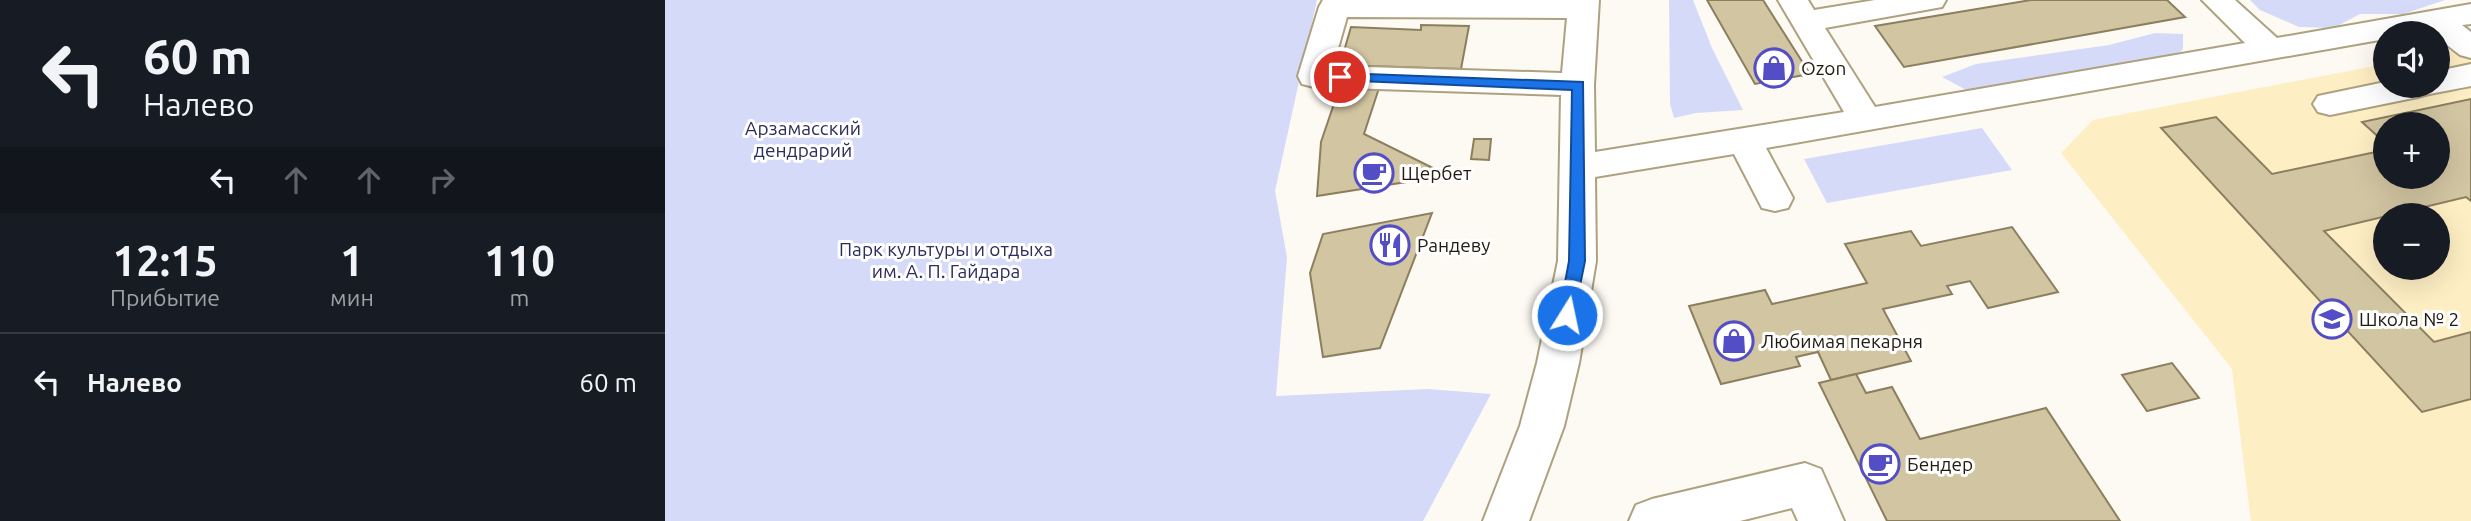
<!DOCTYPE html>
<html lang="ru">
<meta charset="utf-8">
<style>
:root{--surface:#171b24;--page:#242831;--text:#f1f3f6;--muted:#9ea1a6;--line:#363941}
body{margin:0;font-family:Ubuntu,sans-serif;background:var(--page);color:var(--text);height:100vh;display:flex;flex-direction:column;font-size:26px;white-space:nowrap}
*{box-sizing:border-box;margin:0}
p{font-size:23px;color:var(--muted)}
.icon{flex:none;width:38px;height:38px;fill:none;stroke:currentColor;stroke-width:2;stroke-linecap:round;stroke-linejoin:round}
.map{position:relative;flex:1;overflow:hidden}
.details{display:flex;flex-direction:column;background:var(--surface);width:665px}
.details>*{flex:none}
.guide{background:#171b24;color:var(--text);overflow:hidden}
.buttons{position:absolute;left:1708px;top:21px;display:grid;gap:14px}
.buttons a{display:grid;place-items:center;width:77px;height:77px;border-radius:50%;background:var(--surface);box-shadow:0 7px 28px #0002;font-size:35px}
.pin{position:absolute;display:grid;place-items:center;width:60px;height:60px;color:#fff;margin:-30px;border:4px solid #fff;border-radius:50%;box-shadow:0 2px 7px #0007}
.me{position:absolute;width:77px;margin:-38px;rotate:10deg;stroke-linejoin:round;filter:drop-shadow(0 0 5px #0008)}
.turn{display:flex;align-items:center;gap:24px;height:147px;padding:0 28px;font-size:32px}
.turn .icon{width:91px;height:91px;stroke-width:2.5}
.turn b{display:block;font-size:49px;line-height:60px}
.lanes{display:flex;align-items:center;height:66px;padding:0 28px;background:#0003;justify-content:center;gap:35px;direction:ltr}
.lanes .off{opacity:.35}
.eta{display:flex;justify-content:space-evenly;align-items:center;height:119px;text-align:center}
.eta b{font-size:42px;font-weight:600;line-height:49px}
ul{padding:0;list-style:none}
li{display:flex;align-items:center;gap:21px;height:98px;padding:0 28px;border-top:2px solid var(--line)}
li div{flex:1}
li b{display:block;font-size:26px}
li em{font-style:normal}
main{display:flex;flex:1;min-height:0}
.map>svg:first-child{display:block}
.built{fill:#feeec3;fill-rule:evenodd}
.green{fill:#d6daf9}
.building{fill:#d2c5a2;stroke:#8b7f5f;stroke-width:2}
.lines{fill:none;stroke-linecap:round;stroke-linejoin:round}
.minor-casing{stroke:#ada17f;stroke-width:4}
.minor{fill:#fff;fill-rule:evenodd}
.route{fill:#1a73e8;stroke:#114b97;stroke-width:2}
.labels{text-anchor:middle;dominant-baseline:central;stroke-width:6;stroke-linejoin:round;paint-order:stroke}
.poi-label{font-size:19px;fill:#211c0f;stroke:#fff;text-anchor:start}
.park-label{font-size:19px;fill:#2c2d5a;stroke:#fff}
</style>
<main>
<section class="details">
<div class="guide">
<div class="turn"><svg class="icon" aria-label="left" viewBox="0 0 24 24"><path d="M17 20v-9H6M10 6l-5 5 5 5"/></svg><div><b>60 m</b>Налево</div></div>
<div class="lanes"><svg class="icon" aria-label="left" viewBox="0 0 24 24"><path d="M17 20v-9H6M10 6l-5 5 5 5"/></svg><svg class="icon off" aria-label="ahead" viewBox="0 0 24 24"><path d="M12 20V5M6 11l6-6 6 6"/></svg><svg class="icon off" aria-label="ahead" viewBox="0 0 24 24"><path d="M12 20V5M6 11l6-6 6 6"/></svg><svg class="icon off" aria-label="right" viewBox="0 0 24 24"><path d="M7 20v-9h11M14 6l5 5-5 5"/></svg></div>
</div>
<div class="eta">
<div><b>12:15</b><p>Прибытие</p></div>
<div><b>1</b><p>мин</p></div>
<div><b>110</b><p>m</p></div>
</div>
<ul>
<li><svg class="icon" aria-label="left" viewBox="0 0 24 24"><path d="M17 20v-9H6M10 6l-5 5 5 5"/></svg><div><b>Налево</b></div><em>60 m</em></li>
</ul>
</section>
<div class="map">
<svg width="1806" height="521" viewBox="0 0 1806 521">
<rect width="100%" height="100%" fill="#fdfaf3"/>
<path class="built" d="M1806,47V521H1586L1567,369L1396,153L1428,120L1720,64V86H1773V54ZM1720,124H1773V177H1720ZM1720,215H1773V268H1720Z"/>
<g class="green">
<polygon points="0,0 652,0 610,191 622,257 611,396 763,389 826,394 758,521 0,521"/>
<polygon points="1004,0 1028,0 1047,48 1078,110 1031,113 1009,118 1005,104"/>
<polygon points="1585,0 1780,0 1738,14 1695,14 1669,28 1634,27 1595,10"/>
<polygon points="1490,33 1518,34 1518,49 1510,58 1340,84 1307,93 1277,77 1311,64 1444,45"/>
<polygon points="1317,128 1347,170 1162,203 1139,159"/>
</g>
<g class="building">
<polygon points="1042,0 1098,0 1145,74 1090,84"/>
<polygon points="1366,0 1502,0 1520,17 1239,67 1210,26"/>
<polygon points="756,25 804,26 796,69 675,65 686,27 756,30"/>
<polygon points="676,83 715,85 699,134 768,168 754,180 652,196 656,142"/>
<polygon points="1806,99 1806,201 1801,197 1659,231 1769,342 1806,332 1806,399 1757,412 1496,128 1551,117 1607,174 1720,150 1720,177 1773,177 1773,124 1720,124 1720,143 1697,122"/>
<polygon points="809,139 826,139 824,160 806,159"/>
<polygon points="767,213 715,348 658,357 645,273 658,234"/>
<polygon points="1347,227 1393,292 1323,308 1305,281 1282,286 1287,294 1218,309 1246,361 1166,380 1153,352 1131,357 1135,366 1056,384 1024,306 1100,290 1107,304 1202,283 1180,244 1246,231 1256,246"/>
<polygon points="1507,363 1534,398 1482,411 1457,375"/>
<polygon points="1191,374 1201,393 1227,387 1255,439 1381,408 1455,521 1222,521 1154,383"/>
</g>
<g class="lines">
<g class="minor-casing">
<g id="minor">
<path d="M658,0H934L929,85L930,152L1179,112L1113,0H1143L1149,10L1210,0H1281L1277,7L1266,9L1160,28L1210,107L1580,43L1537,0H1570L1612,38L1806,4V24L1797,25L1806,32V58L1795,55L1773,38V33L1764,31L1720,33V39L1101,148L1128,198L1123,208L1110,211L1097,208L1069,154L930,177L931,261L914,363L899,426L864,521H818L855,426L872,363L893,261L896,95L649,87L637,84L633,76L654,7ZM682,17L902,18L897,73L668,66Z"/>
<path d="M1806,64V86C1787,90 1770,92 1753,97L1665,115L1653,112L1648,104L1653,96L1720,82V86H1773V71Z"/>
<polygon points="1140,463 1156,469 1179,521 1133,521 1127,508 1075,521 964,521 971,505 987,499"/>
</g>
</g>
<use href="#minor" class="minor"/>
</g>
<polygon class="route" points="675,73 918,82 920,261 908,320 897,320 894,315 904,261 907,90 670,80 668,77"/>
<defs>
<g id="shop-ring" transform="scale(2.0125)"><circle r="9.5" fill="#fff" stroke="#534ec5" stroke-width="1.5"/><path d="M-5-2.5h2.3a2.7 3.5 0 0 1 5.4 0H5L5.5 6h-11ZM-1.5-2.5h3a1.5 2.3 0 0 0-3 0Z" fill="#534ec5"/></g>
<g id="cafe-ring" transform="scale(2.0125)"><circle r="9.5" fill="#fff" stroke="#534ec5" stroke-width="1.5"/><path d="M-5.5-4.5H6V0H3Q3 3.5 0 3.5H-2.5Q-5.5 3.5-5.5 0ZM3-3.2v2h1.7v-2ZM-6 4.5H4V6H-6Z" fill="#534ec5"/></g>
<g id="restaurant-ring" transform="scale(2.0125)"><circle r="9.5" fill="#fff" stroke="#534ec5" stroke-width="1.5"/><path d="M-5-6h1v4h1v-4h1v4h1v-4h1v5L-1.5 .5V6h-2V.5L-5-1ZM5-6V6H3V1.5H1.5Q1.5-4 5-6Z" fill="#534ec5"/></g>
<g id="school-ring" transform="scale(2.0125)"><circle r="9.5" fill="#fff" stroke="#534ec5" stroke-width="1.5"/><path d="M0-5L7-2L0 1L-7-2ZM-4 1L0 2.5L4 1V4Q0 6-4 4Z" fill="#534ec5"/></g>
</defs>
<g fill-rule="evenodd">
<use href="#shop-ring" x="1109" y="68"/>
<use href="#cafe-ring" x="709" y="173"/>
<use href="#restaurant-ring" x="725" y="245"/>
<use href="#school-ring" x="1667" y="319"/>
<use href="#shop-ring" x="1069" y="341"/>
<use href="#cafe-ring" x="1215" y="464"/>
</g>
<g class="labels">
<g class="poi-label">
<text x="1136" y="68">Ozon</text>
<text x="736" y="173">Щербет</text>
<text x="752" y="245">Рандеву</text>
<text x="1694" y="319">Школа № 2</text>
<text x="1096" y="341">Любимая пекарня</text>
<text x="1242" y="464">Бендер</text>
</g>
<g class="park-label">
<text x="138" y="128">Арзамасский<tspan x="138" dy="22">дендрарий</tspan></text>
<text x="281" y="249">Парк культуры и отдыха<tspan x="281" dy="22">им. А. П. Гайдара</tspan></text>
</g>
</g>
</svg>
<div class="buttons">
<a><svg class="icon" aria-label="sound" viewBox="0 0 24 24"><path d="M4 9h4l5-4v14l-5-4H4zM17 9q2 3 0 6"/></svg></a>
<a>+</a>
<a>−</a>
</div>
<div class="pin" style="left:675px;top:77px;background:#d93025"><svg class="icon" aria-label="arrive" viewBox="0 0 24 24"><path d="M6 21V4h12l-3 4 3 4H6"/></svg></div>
<svg class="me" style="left:902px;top:315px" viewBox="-20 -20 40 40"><circle r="17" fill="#1a73e8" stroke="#fff" stroke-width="3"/><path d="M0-11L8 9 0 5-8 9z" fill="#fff"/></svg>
</div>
</main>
